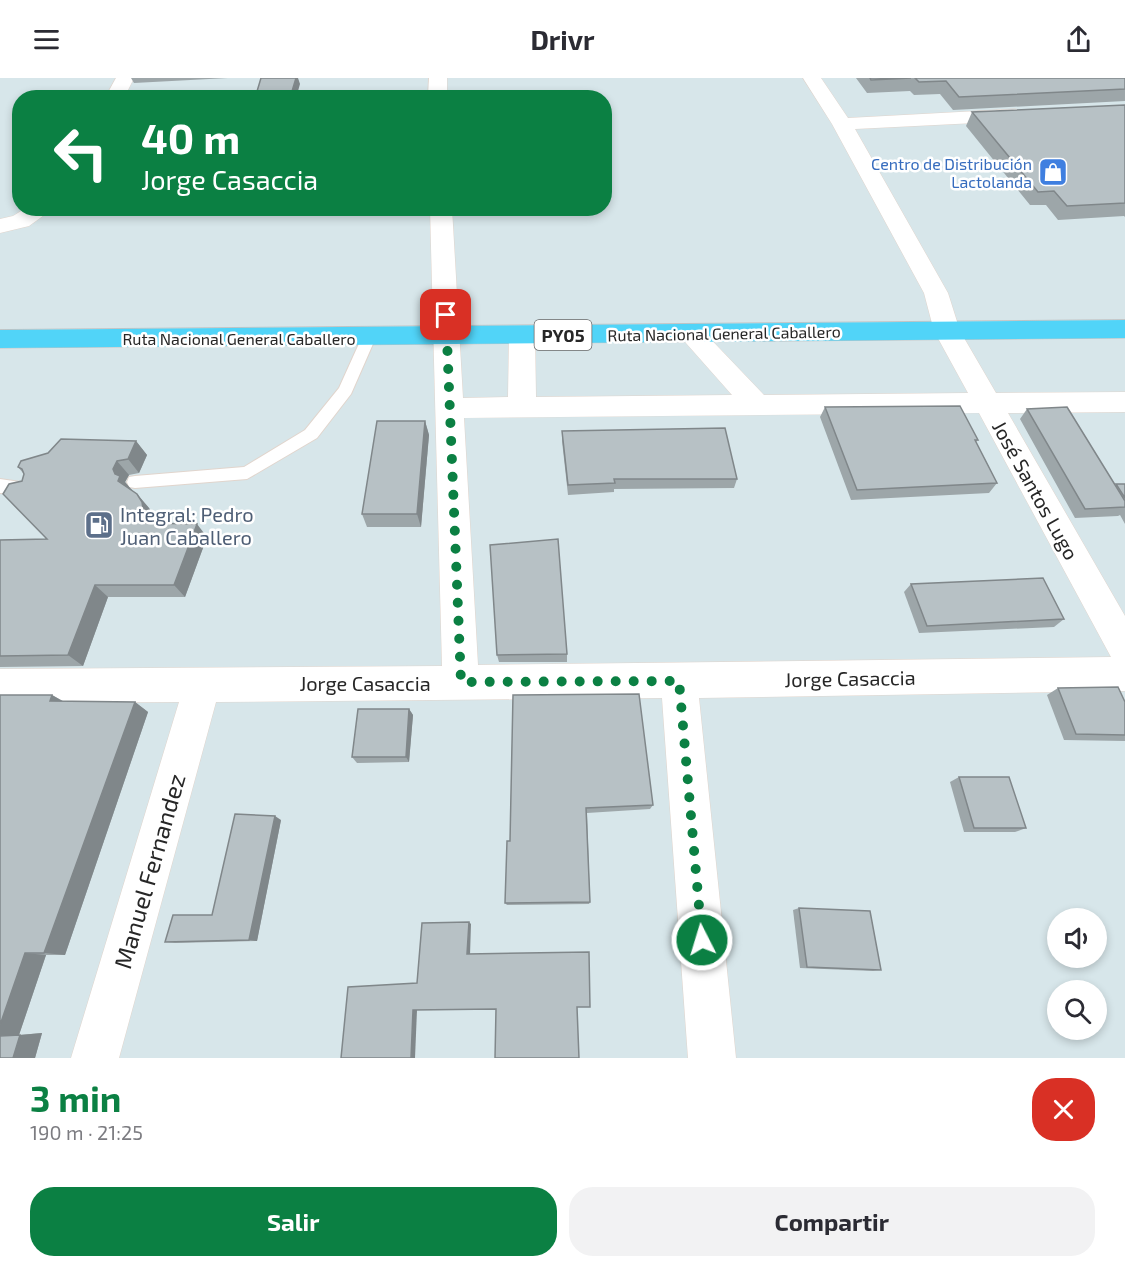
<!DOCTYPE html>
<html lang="es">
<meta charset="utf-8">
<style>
:root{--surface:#fff;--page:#f2f2f3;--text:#2b2b33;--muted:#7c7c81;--accent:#0b8043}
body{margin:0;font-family:"Exo 2",sans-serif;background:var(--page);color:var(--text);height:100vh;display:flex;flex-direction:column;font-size:22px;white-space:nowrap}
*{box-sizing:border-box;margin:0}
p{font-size:20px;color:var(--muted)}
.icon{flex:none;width:33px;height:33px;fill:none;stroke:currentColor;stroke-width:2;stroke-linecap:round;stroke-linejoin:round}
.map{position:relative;height:980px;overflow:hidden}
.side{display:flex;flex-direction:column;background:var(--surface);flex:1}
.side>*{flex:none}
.top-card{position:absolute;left:12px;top:12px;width:600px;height:126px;border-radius:24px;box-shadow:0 3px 9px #0003;background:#0b8043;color:#fff;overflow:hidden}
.buttons{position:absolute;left:1047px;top:830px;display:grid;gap:12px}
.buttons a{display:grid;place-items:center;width:60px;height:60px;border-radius:50%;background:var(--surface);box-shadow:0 3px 9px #0003;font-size:30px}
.pin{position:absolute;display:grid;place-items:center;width:51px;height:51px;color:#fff;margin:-26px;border-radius:12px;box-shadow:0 3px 9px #0006}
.me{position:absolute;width:66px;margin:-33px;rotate:355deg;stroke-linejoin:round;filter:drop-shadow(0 0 4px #0008)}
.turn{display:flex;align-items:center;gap:21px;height:126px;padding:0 30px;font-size:27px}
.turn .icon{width:78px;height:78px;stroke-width:2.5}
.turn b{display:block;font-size:42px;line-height:51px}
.round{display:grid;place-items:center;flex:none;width:63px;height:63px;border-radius:24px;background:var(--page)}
.headline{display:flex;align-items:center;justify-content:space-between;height:102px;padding:0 30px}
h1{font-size:36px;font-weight:700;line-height:45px;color:var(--accent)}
.button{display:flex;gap:12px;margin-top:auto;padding:12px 30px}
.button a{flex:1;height:69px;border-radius:24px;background:var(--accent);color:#fff;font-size:24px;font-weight:700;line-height:69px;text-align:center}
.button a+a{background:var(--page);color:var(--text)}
header{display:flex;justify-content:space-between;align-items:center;height:78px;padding:0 30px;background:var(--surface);font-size:27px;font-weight:700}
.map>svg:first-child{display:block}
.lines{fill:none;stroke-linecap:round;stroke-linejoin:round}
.service-casing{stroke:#e1d5cd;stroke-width:2}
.minor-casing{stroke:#e1d5cd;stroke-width:1}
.trunk-casing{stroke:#c3c3c3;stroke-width:1}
.service{fill:#fff;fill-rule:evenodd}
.minor{fill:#fff;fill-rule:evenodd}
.trunk{fill:#51d4f8;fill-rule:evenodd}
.wall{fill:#9da6a9}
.shaded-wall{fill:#80878a}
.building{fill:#b7c1c5;stroke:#80878a;stroke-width:1.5}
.route{stroke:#0b8043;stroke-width:10;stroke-dasharray:0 18}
.labels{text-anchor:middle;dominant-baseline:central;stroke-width:5;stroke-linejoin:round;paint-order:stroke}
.far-shop-label{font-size:16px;fill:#366cbe;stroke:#fff;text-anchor:end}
.far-street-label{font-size:16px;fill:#272727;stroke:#fff}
.shield{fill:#fff;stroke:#686868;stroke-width:1.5}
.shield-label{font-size:18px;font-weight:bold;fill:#272727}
.street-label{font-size:20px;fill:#272727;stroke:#fff}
.service-label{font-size:20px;fill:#4e5e75;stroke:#fff;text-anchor:start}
.near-street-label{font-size:24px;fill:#272727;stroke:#fff}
</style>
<header><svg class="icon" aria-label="menu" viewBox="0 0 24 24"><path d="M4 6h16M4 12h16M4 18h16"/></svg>Drivr<svg class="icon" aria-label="share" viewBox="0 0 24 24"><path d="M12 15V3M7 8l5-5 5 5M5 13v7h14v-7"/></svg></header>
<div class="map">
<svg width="1125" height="980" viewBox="0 0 1125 980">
<rect width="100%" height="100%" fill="#d7e6ea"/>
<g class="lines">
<g class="service-casing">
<g id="service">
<polygon points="369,254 376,259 351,316 317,360 247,401 135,410 129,409 127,404 129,399 135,398 244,389 305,352 339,310 362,259"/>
<polygon points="0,401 34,406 36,411 34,416 28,418 0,415"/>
</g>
</g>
<g class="minor-casing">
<g id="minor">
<polygon points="116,0 134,0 124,20 105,20"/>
<polygon points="429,0 447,0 447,20 428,20"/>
<path d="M803,0H821L848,40L1015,31L1022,33L1025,37L1022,41L1015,43L855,51L948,215L960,253L996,315L1125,314V334L1008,335L1125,538V613L699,620L736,980H688L662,620L216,624L119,980H71L179,624L0,625V591L442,588L430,130H452L463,320L508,319L509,257L513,251L522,248L531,251L535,257L536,319L732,317L678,256L682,250L691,247L700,250L764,317L968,315L934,253L924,215L832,46ZM979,335L1111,579L478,587L464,340Z"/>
<polygon points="26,130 54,130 29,148 0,155 0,141 13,138"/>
</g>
</g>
<g class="trunk-casing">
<polygon id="trunk" points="1125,242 1125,260 0,270 0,252"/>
</g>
<use href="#service" class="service"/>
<use href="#minor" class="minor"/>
<use href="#trunk" class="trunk"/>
</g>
<g class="wall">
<polygon points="131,0 228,0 134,5"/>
<polygon points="856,0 1125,0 1125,23 953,32 940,16 914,17 910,13 867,15"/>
<polygon points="1125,27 1125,139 1124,138 1058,142 1046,127 1030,127 966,48 972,34"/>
<polygon points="825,329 978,362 976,364 997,405 989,415 851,422 820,339"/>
<polygon points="1027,331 1115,407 1116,406 1125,406 1125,446 1120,437 1118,438 1075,440 1020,341"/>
<polygon points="425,343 429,357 421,449 367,449 362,436"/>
<polygon points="562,353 737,401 734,410 614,411 614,414 568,417 562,363"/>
<polygon points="136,363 147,377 139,395 129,397 125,404 132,413 137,416 149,430 153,437 155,445 207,459 185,519 108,519 83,588 0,589 0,462 47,461 22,403 24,396 23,395 18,389"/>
<polygon points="911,506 1064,541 1054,549 919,555 904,514"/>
<polygon points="567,576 567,584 499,584 497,577"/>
<polygon points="1058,610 1125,624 1125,663 1064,662 1047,617"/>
<polygon points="52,617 63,623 135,624 148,634 65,877 46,877 19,957 42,955 35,980 0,980"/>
<polygon points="513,617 653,727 650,731 587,735 590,824 589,826 507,827 505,825 510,763"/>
<polygon points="409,631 413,637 409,684 357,685 352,679"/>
<polygon points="959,699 1026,750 1015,754 964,754 950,704"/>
<polygon points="281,742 257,863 175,865 165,864 212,837"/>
<polygon points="799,830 881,892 873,893 800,890 793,832"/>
</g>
<g class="shaded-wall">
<polygon points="296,0 298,0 300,6 296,20 290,20"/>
<polygon points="425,343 429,357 421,449 417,436"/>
<polygon points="136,363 147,377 139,395 128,381"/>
<polygon points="117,383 129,397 125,404 132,412 130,417 118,403 113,391"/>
<polygon points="137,416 149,430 153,437 157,459 145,445"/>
<polygon points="197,446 207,459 185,519 174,507"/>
<polygon points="95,507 108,519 83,588 68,577"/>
<polygon points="52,617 69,627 50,623"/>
<polygon points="135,624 148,634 65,877 44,875"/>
<polygon points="409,631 413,637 409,684 406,679"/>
<polygon points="275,738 281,742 257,863 249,862"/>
<polygon points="469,844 471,846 470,877 467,876"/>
<polygon points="25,875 46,877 19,957 0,958 0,947"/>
<polygon points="413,932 417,932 415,980 411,980"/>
<polygon points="42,955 35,980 13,980 20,957"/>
</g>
<g class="building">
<polygon points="261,0 296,0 290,20 255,20"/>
<polygon points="870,0 911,0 871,2"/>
<polygon points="915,0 1125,0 1125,11 959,19 946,3 919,4"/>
<polygon points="1125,27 1125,125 1067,128 1054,113 1038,114 972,34"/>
<polygon points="960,328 978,362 975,362 997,405 857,412 825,329"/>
<polygon points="1067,329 1125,423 1125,429 1085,431 1027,331"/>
<polygon points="377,343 425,343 417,436 362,436"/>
<polygon points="725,350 737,401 614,401 615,405 568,407 562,353"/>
<polygon points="61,361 136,363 128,381 117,383 113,391 115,396 120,398 118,403 137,416 142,424 145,445 197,446 174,507 95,507 68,577 0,578 0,462 47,461 3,416 9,406 22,403 24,396 22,391 18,389 21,383 48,375"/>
<polygon points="1116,406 1125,406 1125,420"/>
<polygon points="558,461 567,576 497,577 490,467"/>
<polygon points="1043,500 1064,541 927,548 911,506"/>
<polygon points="1118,609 1125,624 1125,657 1076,656 1058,610"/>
<polygon points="639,616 653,727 586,730 590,824 505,825 507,763 510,763 513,617"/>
<polygon points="0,617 52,617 50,623 135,624 44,875 25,875 0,947"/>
<polygon points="358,631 409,631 406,679 352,679"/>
<polygon points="959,699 1009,699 1026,750 974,750"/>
<polygon points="235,736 275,738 249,862 165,864 173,837 212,837"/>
<polygon points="799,830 870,833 881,892 807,889"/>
<polygon points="469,844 467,876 589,874 590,929 577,929 579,980 495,980 496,931 413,932 411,980 341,980 348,909 417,905 422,845"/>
<polygon points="20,957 13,980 0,980 0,958"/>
</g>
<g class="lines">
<polyline class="route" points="446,237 461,604 679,603 702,862"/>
</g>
<defs>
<g id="shop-square" transform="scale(1.5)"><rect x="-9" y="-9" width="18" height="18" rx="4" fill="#3f7fe0" stroke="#fff"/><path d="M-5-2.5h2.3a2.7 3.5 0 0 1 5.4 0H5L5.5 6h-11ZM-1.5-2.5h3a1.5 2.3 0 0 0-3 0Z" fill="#fff"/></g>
<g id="fuel-square" transform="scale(1.5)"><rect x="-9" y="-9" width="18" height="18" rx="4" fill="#5c6f8a" stroke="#fff"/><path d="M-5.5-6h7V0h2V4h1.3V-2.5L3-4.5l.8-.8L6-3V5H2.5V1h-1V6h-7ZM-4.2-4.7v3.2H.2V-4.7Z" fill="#fff"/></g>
</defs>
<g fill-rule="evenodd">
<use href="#shop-square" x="1053" y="94"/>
<use href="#fuel-square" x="99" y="447"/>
</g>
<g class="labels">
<g class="far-shop-label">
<text x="1032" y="85">Centro de Distribución<tspan x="1032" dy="18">Lactolanda</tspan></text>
</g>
<g class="far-street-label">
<text transform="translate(724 255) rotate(-1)">Ruta Nacional General Caballero</text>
<text x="239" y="260">Ruta Nacional General Caballero</text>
</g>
<rect class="shield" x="534.5" y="242" width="57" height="30" rx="4.5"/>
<g class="shield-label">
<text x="563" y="257">PY05</text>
</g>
<g class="street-label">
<text transform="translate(1036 412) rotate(61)">José Santos Lugo</text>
<text transform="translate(850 600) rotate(-1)">Jorge Casaccia</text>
<text x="365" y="605">Jorge Casaccia</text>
</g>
<g class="service-label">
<text x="120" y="436">Integral: Pedro<tspan x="120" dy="23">Juan Caballero</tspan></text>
</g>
<g class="near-street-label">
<text transform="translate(149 793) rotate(-74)">Manuel Fernandez</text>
</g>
</g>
</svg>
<div class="buttons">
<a><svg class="icon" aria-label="sound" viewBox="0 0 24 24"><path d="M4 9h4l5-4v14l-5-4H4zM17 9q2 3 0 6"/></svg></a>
<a><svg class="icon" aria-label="search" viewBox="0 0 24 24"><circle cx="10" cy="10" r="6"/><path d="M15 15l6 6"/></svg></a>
</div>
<div class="pin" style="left:446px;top:237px;background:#d93025"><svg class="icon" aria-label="arrive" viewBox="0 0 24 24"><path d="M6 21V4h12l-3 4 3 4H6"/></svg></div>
<svg class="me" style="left:702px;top:862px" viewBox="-20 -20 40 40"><circle r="17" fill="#0b8043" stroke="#fff" stroke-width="3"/><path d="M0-11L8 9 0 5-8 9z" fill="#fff"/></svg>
<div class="top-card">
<div class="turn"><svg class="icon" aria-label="left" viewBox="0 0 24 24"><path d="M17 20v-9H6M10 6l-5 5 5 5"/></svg><div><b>40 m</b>Jorge Casaccia</div></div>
</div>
</div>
<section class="side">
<div class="headline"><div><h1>3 min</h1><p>190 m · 21:25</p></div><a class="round" style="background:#d93025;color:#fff"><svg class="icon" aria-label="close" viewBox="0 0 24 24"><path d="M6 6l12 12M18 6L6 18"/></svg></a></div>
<div class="button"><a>Salir</a><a>Compartir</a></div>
</section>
